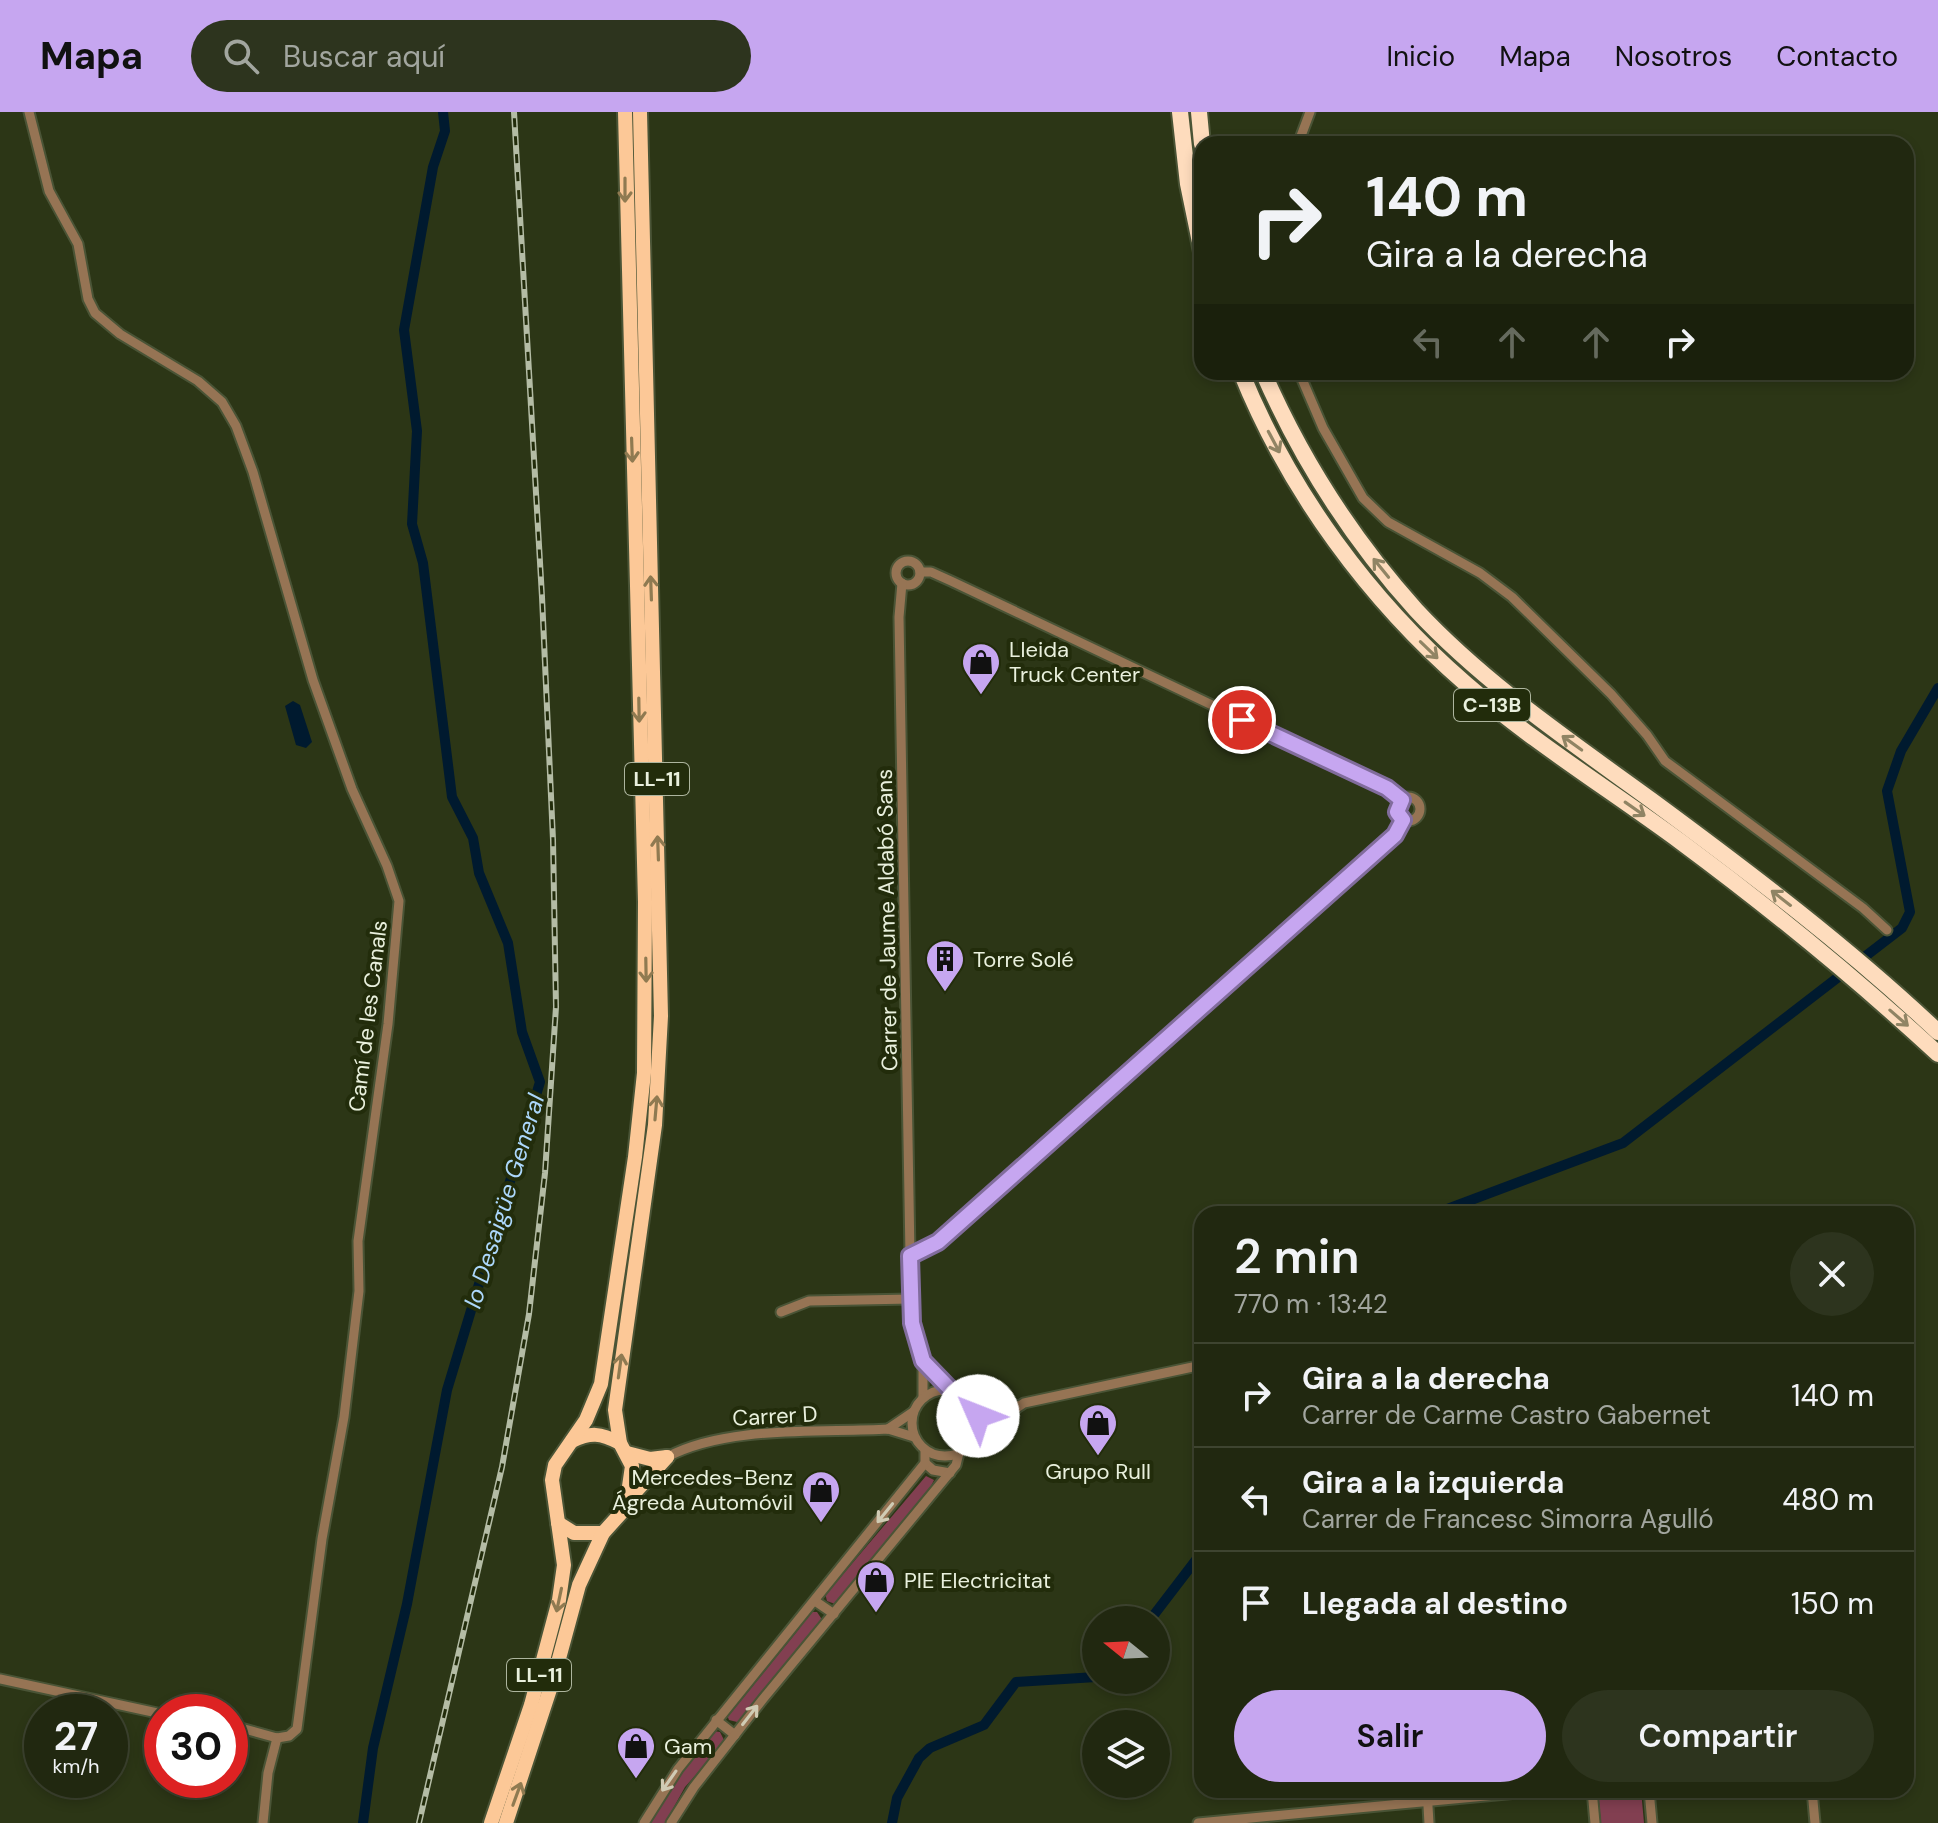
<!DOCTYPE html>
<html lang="es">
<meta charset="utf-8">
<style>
:root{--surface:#212810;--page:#2d341e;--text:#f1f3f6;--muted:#a2a69f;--line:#3e4430;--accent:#c6a6f0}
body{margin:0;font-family:"DM Sans",sans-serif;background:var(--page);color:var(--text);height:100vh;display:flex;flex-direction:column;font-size:30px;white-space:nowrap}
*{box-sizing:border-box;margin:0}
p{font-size:26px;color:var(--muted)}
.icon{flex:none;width:44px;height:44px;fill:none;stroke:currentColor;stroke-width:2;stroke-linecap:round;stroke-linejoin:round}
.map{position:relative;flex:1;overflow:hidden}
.sheet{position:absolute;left:1194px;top:1094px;width:720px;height:592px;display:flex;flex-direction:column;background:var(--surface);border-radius:24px;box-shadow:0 4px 12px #0003,0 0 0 2px var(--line)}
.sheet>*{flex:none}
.top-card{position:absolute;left:1194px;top:24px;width:720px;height:244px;border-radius:24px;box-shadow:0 4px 12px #0003,0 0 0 2px var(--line);background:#212810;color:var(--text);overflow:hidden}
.needle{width:52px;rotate:288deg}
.controls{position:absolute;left:1082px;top:1494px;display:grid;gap:16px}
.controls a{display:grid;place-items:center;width:88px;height:88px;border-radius:50%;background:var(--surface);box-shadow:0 4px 12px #0003,0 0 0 2px var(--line);font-size:40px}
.speed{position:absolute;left:24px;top:1582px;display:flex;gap:16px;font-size:40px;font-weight:700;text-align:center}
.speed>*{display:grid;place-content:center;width:104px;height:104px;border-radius:50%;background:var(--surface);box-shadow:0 4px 12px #0003,0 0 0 2px var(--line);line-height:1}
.speed small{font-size:20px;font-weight:400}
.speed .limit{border:12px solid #d22;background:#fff;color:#111}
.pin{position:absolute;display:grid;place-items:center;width:68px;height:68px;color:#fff;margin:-34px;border:4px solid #fff;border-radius:50%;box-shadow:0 2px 8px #0007}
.me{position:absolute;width:88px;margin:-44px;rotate:314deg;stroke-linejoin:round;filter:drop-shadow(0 0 6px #0008)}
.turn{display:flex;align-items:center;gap:28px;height:168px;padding:0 40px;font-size:36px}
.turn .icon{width:104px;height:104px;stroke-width:2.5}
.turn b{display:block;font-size:56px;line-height:68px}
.lanes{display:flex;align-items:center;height:76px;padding:0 40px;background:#0003;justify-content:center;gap:40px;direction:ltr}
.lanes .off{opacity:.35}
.round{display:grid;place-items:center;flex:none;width:84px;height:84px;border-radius:42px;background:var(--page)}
.headline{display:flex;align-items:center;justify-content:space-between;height:136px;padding:0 40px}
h1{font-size:48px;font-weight:600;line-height:60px}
.action{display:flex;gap:16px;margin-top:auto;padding:16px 40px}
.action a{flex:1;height:92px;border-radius:48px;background:var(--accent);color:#111;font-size:32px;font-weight:600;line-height:92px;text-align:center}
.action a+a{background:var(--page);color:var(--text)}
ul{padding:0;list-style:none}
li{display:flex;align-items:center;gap:24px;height:104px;padding:0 40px;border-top:2px solid var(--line)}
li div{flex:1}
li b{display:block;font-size:30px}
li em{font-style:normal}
header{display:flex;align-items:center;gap:48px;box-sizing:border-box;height:112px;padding:0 40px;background:var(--accent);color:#111}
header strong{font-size:38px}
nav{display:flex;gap:44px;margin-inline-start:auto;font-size:28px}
.search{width:560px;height:72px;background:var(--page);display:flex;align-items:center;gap:20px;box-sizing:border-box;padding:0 28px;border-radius:44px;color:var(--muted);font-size:30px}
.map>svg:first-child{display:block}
.green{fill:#823f51}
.water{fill:#001a2f}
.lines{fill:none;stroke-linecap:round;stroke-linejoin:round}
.canal{stroke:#001a2f;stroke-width:10}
.minor-casing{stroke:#4a5436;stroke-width:13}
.trunk-casing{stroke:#4a5436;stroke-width:18}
.motorway-casing{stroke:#4a5436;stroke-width:20}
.minor{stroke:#967454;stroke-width:9}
.trunk{stroke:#fcc897;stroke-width:14}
.motorway{stroke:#fedcbd;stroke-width:16}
.rail-casing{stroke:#b4bca5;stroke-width:6}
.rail{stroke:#222c0b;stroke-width:3;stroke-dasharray:9;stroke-linecap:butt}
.oneway{stroke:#8f7a51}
.oneway2{stroke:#908464}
.oneway3{stroke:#d0cbb4}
.route-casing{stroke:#816c9c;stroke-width:20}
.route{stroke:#c6a6f0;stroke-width:14}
.labels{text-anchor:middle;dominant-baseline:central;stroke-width:8;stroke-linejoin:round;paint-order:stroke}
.shield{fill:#222c0b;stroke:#adb59e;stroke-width:2}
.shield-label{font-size:20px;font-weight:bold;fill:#e9f0dd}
.poi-label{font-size:22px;fill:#e9f0dd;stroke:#222c0b;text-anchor:start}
.street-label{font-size:22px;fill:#e9f0dd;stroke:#222c0b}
.water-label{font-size:24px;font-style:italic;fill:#acd7fb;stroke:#222c0b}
</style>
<header>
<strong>Mapa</strong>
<div class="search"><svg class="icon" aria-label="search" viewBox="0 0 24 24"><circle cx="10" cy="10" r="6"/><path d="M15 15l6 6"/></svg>Buscar aquí</div>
<nav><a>Inicio</a><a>Mapa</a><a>Nosotros</a><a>Contacto</a></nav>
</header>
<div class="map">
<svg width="1938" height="1711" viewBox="0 0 1938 1711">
<rect width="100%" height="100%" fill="#2c3616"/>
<g class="green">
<polygon points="926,1364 934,1368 931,1374 835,1492 827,1489 825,1481 837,1465 839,1467"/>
<polygon points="809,1500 817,1500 823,1509 741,1611 729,1608 727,1603 739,1585 742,1587 799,1517 797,1514"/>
<polygon points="713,1619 720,1620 725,1630 685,1675 665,1711 650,1711 670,1675"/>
<polygon points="1598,1678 1641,1678 1644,1711 1601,1711"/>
</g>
<polygon class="water" points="293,589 300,593 312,630 306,636 296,633 285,594"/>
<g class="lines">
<g class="canal">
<polyline points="1434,1102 1623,1031 1902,816 1910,800 1887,679 1901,639 1938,576"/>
<polyline points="1150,1508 1202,1440"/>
<polyline points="363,1711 373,1636 407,1492 447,1278 540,970 522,920 508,831 479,761 473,726 452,685 423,451 412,412 417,319 404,218 433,55 445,19 443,0"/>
<polyline points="892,1711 897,1686 919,1646 930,1636 984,1613 1016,1570 1096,1565"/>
</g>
<g class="minor-casing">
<g id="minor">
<polyline points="29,0 49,79 78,132 88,187 95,201 120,222 198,269 222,290 236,314 253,360 313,568 352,677 387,754 399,789 388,912 358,1129 359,1179 344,1305 322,1427 297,1617 289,1624 277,1626"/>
<polyline points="1298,32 1310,0"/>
<polyline points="1299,260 1323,316 1363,386 1388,410 1480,461 1512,485 1611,582 1647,623 1665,649 1863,796 1887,818"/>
<circle cx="908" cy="461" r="12"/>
<polyline points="920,460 931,460 951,469 1387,676 1402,688"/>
<polyline points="902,471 899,505 911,1201 923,1249 923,1286"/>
<circle cx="1408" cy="697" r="12"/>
<polyline points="910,1144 932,1134 961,1109 1395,723 1403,708"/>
<polyline points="781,1200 809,1189 911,1187"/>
<polyline points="923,1249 951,1278"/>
<circle cx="945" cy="1311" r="33"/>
<polyline points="969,1286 1017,1294"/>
<polyline points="888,1317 913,1300"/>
<polyline points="976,1323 1024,1291 1202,1253"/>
<path d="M667,1345C727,1313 820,1321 888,1317L914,1325"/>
<polyline points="925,1351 933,1358 950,1361"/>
<polyline points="815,1489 834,1502"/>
<polyline points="0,1567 162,1602"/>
<polyline points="716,1608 735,1623"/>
<polyline points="230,1613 277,1626"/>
<polyline points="1427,1678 1429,1711"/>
<polyline points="1592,1678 1595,1711"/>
<polyline points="1649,1678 1652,1711"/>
<polyline points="1812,1678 1815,1711"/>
<polyline points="263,1711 268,1661 277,1626"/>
<polyline points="644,1711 678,1657 925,1351 925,1338"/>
<polyline points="671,1711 694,1675 763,1587 956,1353 959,1341"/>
<polyline points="1198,1711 1551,1678"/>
</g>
</g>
<g class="trunk-casing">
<g id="trunk">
<path d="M572,1329C591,1320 600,1321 620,1331"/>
<polyline points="627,1341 650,1347 667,1345"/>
<polyline points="628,1388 667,1345"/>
<polyline points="558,1411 574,1421 603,1421"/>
<polyline points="491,1711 531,1593 559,1488 564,1453 552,1368 555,1353 586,1308 601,1272 635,1045 644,961 645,790 625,0"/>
<polyline points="506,1711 554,1565 579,1473 603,1421 622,1400 627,1388 632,1354 620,1331 615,1298 655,1013 661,904 640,0"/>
</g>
</g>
<g class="motorway-casing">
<g id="motorway">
<polyline points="1180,0 1188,72 1202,140"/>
<polyline points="1199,0 1202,32"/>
<path d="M1241,260C1289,379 1369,488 1466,572C1533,630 1609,677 1681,730C1770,796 1856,866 1938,942"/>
<path d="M1263,260C1301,347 1352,427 1416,498C1485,572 1570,629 1651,688C1750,761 1848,835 1938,920"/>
</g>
</g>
<use href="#minor" class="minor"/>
<use href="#trunk" class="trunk"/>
<use href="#motorway" class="motorway"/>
<g class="rail-casing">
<polyline id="rail" points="419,1711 502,1355 529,1202 545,1061 556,895 553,728 542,485 514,0"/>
</g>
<use href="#rail" class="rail"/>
</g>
<defs><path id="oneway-shaft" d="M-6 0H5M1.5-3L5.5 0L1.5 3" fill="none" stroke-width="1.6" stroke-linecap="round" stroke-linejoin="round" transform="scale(2)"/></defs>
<g class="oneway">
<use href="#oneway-shaft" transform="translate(625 78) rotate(90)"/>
<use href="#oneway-shaft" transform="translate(632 338) rotate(88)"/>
<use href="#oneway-shaft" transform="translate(651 476) rotate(-92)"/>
<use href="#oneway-shaft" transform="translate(639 598) rotate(89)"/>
<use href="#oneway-shaft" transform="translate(658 736) rotate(-92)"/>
<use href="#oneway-shaft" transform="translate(646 858) rotate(89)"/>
<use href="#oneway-shaft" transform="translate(656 996) rotate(-85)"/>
<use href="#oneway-shaft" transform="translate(620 1254) rotate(-82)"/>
<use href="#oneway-shaft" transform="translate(559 1488) rotate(102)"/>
<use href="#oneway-shaft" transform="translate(517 1682) rotate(-70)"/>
</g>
<g class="oneway2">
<use href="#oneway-shaft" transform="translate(1274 330) rotate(62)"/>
<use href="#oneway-shaft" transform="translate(1381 456) rotate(-129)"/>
<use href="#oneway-shaft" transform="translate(1429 538) rotate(44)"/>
<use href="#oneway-shaft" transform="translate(1572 631) rotate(-144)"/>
<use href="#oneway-shaft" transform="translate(1635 697) rotate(35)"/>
<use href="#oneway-shaft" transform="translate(1781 786) rotate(-142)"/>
<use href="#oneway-shaft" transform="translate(1899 906) rotate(41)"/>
</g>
<g class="oneway3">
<use href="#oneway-shaft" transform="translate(885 1401) rotate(129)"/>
<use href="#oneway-shaft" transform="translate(750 1603) rotate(-52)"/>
<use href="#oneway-shaft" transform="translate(669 1669) rotate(125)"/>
</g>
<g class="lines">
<g class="route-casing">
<polyline id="route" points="978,1304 973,1291 951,1278 923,1249 912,1211 910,1144 938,1130 1395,723 1403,708 1397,700 1402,688 1387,676 1242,608"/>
</g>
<use href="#route" class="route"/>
</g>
<defs>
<g id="shop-pin" transform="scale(2)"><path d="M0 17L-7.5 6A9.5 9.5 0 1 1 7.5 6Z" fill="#c6a6f0" stroke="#222c0b"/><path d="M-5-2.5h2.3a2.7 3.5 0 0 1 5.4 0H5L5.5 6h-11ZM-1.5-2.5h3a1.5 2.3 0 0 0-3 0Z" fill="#111"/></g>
<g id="building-pin" transform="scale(2)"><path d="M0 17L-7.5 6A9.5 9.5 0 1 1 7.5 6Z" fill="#c6a6f0" stroke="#222c0b"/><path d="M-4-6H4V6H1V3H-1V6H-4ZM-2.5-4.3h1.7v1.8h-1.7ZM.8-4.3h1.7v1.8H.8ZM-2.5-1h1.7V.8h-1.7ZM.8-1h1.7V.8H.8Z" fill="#111"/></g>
</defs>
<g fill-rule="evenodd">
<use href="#shop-pin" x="981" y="550"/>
<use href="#building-pin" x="945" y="847"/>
<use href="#shop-pin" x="1098" y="1311"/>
<use href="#shop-pin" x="821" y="1378"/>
<use href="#shop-pin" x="876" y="1468"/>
<use href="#shop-pin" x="636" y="1634"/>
</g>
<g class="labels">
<g class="shield">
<rect x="1454" y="577" width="76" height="32" rx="6"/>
<rect x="625" y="651" width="64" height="32" rx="6"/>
<rect x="507" y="1547" width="64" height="32" rx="6"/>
</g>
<g class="shield-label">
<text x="1492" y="593">C-13B</text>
<text x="657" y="667">LL-11</text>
<text x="539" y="1563">LL-11</text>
</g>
<g class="poi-label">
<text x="1009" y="537">Lleida<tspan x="1009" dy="25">Truck Center</tspan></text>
<text x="973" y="847">Torre Solé</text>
<text x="1098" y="1359" text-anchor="middle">Grupo Rull</text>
<text x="793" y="1365" text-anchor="end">Mercedes-Benz<tspan x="793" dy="25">Ágreda Automóvil</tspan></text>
<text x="904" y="1468">PIE Electricitat</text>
<text x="664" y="1634">Gam</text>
</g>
<g class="street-label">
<text transform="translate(887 808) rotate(-91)">Carrer de Jaume Aldabó Sans</text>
<text transform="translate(368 904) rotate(-83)">Camí de les Canals</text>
<text transform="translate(775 1304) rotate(-3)">Carrer D</text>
</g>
<g class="water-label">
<text transform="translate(504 1089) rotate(-73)">lo Desaigüe General</text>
</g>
</g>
</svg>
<div class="controls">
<a><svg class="needle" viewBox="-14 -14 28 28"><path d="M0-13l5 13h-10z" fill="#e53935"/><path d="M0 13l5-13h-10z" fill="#a2a69f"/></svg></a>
<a><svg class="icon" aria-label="layers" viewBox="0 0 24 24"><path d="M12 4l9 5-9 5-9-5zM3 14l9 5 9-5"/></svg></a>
</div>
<div class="speed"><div>27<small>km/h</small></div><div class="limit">30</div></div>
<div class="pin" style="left:1242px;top:608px;background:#d93025"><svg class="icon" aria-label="arrive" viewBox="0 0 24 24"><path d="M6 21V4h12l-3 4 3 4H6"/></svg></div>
<svg class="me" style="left:978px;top:1304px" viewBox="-20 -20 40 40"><circle r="19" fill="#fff"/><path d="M0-13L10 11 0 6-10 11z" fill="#c6a6f0"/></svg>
<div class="top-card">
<div class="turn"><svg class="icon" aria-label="right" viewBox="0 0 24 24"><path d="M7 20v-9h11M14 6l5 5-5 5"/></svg><div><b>140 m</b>Gira a la derecha</div></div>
<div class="lanes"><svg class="icon off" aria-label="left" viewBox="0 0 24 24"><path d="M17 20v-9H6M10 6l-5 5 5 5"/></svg><svg class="icon off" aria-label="ahead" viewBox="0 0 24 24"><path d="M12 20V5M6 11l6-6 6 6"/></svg><svg class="icon off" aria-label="ahead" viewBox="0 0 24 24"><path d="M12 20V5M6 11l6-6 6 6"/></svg><svg class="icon" aria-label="right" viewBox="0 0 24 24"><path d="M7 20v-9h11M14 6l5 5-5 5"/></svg></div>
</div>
<section class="sheet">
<div class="headline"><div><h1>2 min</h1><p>770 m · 13:42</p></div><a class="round"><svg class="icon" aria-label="close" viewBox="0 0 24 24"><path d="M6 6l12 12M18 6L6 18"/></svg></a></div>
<ul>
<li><svg class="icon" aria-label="right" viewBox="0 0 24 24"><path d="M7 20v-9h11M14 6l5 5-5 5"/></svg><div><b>Gira a la derecha</b><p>Carrer de Carme Castro Gabernet</p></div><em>140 m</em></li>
<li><svg class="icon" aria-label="left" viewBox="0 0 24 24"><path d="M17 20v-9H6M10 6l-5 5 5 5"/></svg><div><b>Gira a la izquierda</b><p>Carrer de Francesc Simorra Agulló</p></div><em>480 m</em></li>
<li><svg class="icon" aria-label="arrive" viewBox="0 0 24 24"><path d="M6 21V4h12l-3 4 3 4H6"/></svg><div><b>Llegada al destino</b></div><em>150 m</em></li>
</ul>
<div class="action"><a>Salir</a><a>Compartir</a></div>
</section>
</div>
